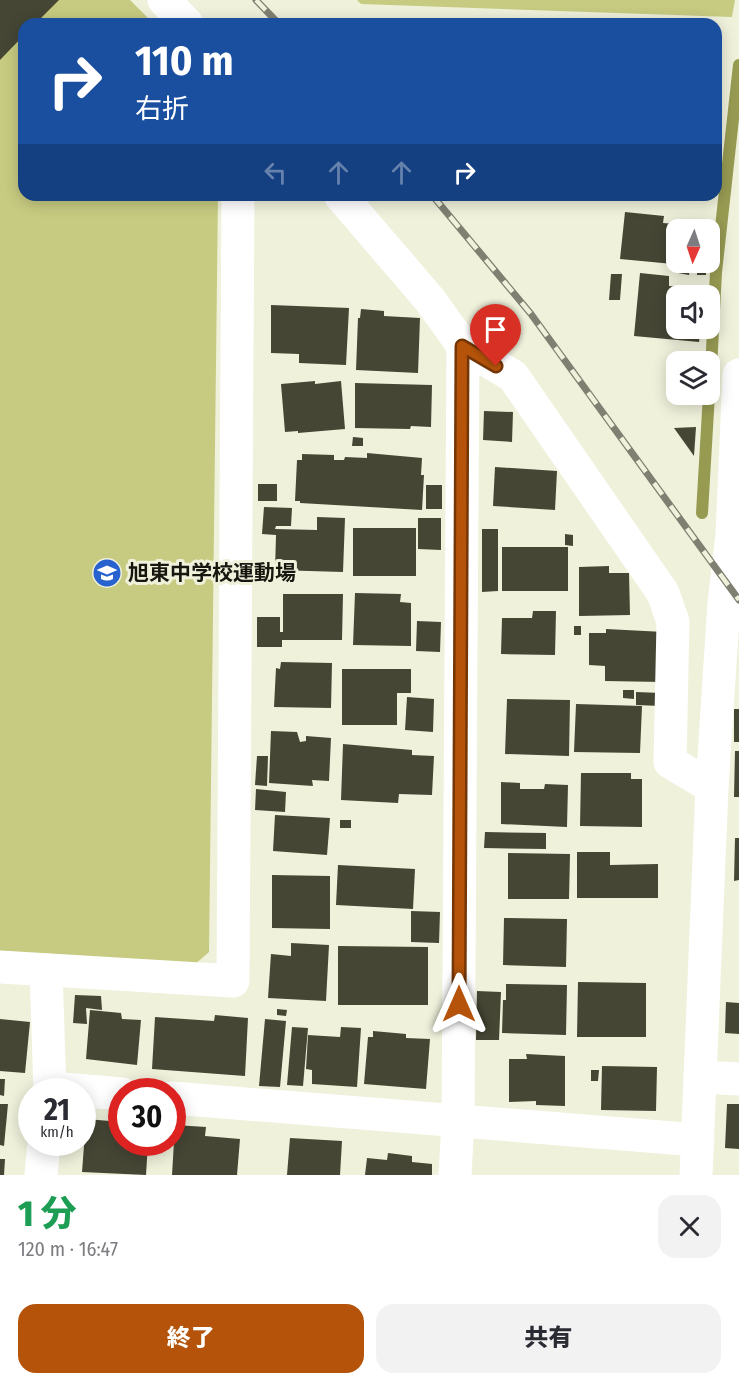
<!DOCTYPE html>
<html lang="ja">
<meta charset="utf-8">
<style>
:root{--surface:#fff;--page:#f2f2f3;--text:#2b2b33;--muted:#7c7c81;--accent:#b45309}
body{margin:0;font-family:"Fira Sans Condensed","Noto Sans JP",sans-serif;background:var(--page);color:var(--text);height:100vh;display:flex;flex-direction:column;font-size:22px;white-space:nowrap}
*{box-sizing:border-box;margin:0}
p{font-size:20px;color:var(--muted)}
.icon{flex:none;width:33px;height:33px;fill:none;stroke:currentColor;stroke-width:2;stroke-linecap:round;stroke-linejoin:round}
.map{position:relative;height:1175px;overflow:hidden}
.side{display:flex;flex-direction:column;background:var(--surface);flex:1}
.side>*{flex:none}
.top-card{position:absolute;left:18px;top:18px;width:704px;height:183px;border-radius:18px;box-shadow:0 3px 15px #0003;background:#1a4fa0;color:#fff;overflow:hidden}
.needle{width:39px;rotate:183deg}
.buttons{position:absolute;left:666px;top:219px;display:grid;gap:12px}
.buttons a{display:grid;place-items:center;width:54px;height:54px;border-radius:12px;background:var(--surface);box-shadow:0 3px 15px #0003;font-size:30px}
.speed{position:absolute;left:18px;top:1078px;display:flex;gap:12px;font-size:30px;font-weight:700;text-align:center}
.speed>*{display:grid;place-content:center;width:78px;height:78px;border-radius:50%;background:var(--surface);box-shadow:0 3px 15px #0003;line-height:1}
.speed small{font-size:15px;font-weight:400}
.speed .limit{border:9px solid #d22;background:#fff;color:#111}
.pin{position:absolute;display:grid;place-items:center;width:51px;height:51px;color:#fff;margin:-62px -26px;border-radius:50% 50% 50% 0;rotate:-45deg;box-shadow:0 0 6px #0007}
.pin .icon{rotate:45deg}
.me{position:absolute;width:66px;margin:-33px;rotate:0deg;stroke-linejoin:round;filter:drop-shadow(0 0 4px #0008)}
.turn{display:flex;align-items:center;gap:21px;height:126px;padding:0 18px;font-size:27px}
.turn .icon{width:78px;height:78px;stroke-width:2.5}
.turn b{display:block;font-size:42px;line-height:51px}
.lanes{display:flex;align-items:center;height:57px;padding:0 18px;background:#0003;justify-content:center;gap:30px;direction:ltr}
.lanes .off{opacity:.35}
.round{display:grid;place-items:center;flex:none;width:63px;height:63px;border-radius:18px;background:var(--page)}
.head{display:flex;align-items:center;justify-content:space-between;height:102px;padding:0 18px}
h1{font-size:36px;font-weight:800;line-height:45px;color:#1e9e55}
.cta{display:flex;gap:12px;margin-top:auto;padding:12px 18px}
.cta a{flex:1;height:69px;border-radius:18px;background:var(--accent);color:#fff;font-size:24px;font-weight:800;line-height:69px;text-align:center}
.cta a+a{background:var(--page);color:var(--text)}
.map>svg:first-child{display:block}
.green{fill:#c7cb81}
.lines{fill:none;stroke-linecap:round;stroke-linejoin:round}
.stream{stroke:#979b52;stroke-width:12}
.building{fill:#454634}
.minor{stroke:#fff;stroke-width:33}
.rail-casing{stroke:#7f8071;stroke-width:7}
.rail{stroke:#eff1db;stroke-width:4.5;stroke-dasharray:14;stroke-linecap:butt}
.route-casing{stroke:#753606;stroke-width:15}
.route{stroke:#b45309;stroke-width:10}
.labels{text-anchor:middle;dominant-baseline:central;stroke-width:6;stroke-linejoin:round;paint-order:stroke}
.poi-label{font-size:21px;font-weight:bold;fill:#17170f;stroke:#eff1db;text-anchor:start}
</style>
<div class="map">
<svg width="739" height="1175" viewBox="0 0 739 1175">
<rect width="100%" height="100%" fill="#eff1db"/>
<g class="green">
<polygon points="0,0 130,0 154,24 24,24 24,195 218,195 209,952 193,966 0,953"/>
<polygon points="357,0 735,0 732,17 361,4"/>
</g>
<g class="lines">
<g class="stream">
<polyline points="710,388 716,272 739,65"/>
<polyline points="702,513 709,394"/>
</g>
</g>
<g class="building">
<polygon points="0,0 59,0 35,24 24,24 24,35 0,60"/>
<polygon points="625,212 664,216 663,223 676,224 673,264 620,259"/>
<polygon points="679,264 690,266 689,275 678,273"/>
<rect x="697" y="266" width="9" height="9"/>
<polygon points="640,273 669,276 669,286 704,289 704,296 676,296 676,328 701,328 699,342 634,336"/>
<polygon points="611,274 622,274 620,300 609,300"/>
<polygon points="271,305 349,308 346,365 299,363 299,354 271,353"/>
<polygon points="361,309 384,311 384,316 420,318 418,373 356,370 358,318 360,318"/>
<polygon points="315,381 315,384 341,381 345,429 298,433 298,431 285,432 281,384"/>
<polygon points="355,383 432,385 431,427 411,426 410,429 355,428"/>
<polygon points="484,411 513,412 512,442 483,440"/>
<polygon points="696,427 694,456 674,428"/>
<polygon points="353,437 363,438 363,446 352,446"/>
<polygon points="367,453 422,458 421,475 424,475 422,510 300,503 300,501 295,501 297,460 302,460 302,454 334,455 334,460 344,460 345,457 367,458"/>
<polygon points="495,467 557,471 555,510 493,506"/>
<rect x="258" y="484" width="19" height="17"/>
<rect x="426" y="485" width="16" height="24"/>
<polygon points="264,507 292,508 291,526 276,526 275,529 317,530 317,517 345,518 343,572 275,570 276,535 262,534"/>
<polygon points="418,518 441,518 441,550 418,549"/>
<rect x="353" y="528" width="63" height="48"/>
<polygon points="482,529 498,529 498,591 482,592"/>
<polygon points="565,534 573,535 573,546 565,545"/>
<rect x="502" y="547" width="66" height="44"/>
<polygon points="609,566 609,573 629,573 630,615 579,616 579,567"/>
<polygon points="355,593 401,594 400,602 411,603 411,646 353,645"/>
<polygon points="283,594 343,594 342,640 282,640 282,647 257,647 257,617 280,617 280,632 283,632"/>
<polygon points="533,611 556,611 555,655 501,654 502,618 532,618"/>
<polygon points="417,621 441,622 440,652 416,651"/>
<rect x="574" y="626" width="7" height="9"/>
<polygon points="606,629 664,632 662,682 605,681 605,666 589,665 589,633 606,633"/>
<polygon points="281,662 332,663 331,708 274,707 276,668 280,669"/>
<polygon points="342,669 411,669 411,693 397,693 397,725 342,725"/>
<polygon points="623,690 634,690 634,699 623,698"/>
<polygon points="636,692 661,693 661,706 636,705"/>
<polygon points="407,697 434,699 433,732 405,730"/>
<polygon points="507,699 570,700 569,756 505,754"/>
<polygon points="576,704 642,706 640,753 574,752"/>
<rect x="734" y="709" width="5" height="33"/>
<polygon points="271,731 297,732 300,742 306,741 306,736 331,738 329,781 312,780 313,786 269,783"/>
<polygon points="343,744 412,750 412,755 434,756 432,795 399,794 398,803 341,800"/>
<polygon points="735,751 739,751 739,797 734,797"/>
<polygon points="257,756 268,756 267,786 255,785"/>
<polygon points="581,773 631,773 631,779 642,779 642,827 580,826"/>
<polygon points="501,782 520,783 520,789 544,789 545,784 568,785 567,827 501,824"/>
<polygon points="256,789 286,792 285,812 255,810"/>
<polygon points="275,815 330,818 327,855 273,851"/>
<rect x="340" y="820" width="11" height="8"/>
<polygon points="485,832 546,833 546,849 484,848"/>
<polygon points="735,838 739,838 739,880 734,881"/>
<polygon points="577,852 610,852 610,865 658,864 658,898 577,898"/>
<polygon points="508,853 570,854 569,899 508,899"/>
<polygon points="338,865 415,869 413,909 336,905"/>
<polygon points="272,875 330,876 330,929 272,928"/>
<polygon points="411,911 440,912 439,943 411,942"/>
<polygon points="504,918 567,919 566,967 503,965"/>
<polygon points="291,943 329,945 326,1001 268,998 271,954 291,956"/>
<polygon points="338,946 428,947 428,1005 338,1005"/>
<polygon points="578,982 646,983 646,1037 577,1037"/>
<polygon points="506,984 567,985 566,1035 502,1033 503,1000 506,1000"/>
<polygon points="477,991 501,992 499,1040 476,1040"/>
<polygon points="75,995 101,996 102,1010 86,1008 87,1024 73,1023"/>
<polygon points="726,1002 739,1003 739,1034 725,1033"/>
<polygon points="277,1009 287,1010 286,1016 277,1015"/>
<polygon points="90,1010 121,1013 122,1019 141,1020 137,1065 86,1059"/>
<polygon points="215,1015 248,1018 245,1076 152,1069 155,1017 214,1021"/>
<polygon points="0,1019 30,1022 25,1073 0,1071"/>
<polygon points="265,1019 286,1021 280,1087 259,1086"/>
<polygon points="292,1027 308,1028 303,1086 287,1085"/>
<polygon points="341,1027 361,1028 357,1087 312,1084 312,1070 306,1069 308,1035 340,1037"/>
<polygon points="373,1031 406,1034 406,1038 430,1039 426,1089 364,1084 368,1037 373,1037"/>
<polygon points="526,1054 565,1056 565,1106 536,1105 536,1101 509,1102 509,1059 527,1059"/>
<polygon points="602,1066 657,1067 656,1111 601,1110"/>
<polygon points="591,1070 599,1070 598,1081 591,1081"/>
<polygon points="0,1079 5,1079 4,1096 0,1095"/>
<polygon points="0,1104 8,1104 4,1146 0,1145"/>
<polygon points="727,1104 739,1104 739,1149 725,1148"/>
<polygon points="86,1119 122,1122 122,1143 148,1143 146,1175 82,1172"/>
<polygon points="175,1125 206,1127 205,1136 240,1139 237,1175 172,1175"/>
<polygon points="290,1138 342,1141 340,1175 287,1175"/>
<polygon points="388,1153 412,1156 412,1162 432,1164 432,1175 365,1175 367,1158 387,1160"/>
<polygon points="0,1159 5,1159 4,1175 0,1175"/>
</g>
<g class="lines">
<g class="minor">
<polyline points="164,0 187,24"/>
<polyline points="340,195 430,300 463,346 513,376 663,593 673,622 670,762 712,787"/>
<polyline points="0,967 233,981 238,195"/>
<polyline points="46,970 50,1092"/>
<polyline points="700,1077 739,1079"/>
<polyline points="51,1088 122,1094"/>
<polyline points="172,1098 698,1140"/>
<polyline points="41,1175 44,1143"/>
<polyline points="455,1175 458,1122 463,346"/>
<polyline points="696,1175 712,787 724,603 732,535 739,375"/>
</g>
<g class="rail-casing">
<g id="rail">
<polyline points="256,0 279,24"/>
<polyline points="432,195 531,314 739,600"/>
</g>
</g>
<use href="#rail" class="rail"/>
</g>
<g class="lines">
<g class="route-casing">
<polyline id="route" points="459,1004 462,346 496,366"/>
</g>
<use href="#route" class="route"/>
</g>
<defs>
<g id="school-disc" transform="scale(1.5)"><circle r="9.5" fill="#2762cf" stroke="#eff1db"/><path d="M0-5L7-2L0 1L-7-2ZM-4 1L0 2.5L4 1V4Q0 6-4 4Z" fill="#fff"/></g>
</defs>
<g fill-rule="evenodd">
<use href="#school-disc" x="107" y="573"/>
</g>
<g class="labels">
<g class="poi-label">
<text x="128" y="573">旭東中学校運動場</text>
</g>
</g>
</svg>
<div class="buttons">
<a><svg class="needle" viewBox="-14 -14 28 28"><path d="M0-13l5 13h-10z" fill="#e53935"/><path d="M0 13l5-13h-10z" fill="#7c7c81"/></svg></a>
<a><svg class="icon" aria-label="sound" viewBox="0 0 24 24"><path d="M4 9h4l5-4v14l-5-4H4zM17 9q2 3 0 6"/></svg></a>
<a><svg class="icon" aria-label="layers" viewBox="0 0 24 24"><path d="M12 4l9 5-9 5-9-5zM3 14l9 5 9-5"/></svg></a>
</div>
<div class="speed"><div>21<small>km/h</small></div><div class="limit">30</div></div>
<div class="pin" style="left:496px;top:366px;background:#d93025"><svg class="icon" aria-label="arrive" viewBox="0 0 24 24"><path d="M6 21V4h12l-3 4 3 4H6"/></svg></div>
<svg class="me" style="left:459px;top:1004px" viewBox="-20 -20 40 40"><path d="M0-17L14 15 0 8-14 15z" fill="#b45309" stroke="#fff" stroke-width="4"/></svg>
<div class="top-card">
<div class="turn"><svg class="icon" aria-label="right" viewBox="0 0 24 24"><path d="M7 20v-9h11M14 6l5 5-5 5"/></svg><div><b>110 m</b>右折</div></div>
<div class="lanes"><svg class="icon off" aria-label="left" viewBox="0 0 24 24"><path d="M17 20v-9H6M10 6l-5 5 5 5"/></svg><svg class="icon off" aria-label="ahead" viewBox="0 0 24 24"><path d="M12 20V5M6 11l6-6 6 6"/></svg><svg class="icon off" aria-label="ahead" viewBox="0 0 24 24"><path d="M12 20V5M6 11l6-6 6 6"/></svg><svg class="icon" aria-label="right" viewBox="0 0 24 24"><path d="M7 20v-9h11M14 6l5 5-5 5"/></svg></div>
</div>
</div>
<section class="side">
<div class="head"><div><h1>1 分</h1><p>120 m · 16:47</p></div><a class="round"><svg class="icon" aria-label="close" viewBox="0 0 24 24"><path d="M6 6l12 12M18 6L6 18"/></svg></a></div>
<div class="cta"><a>終了</a><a>共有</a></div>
</section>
